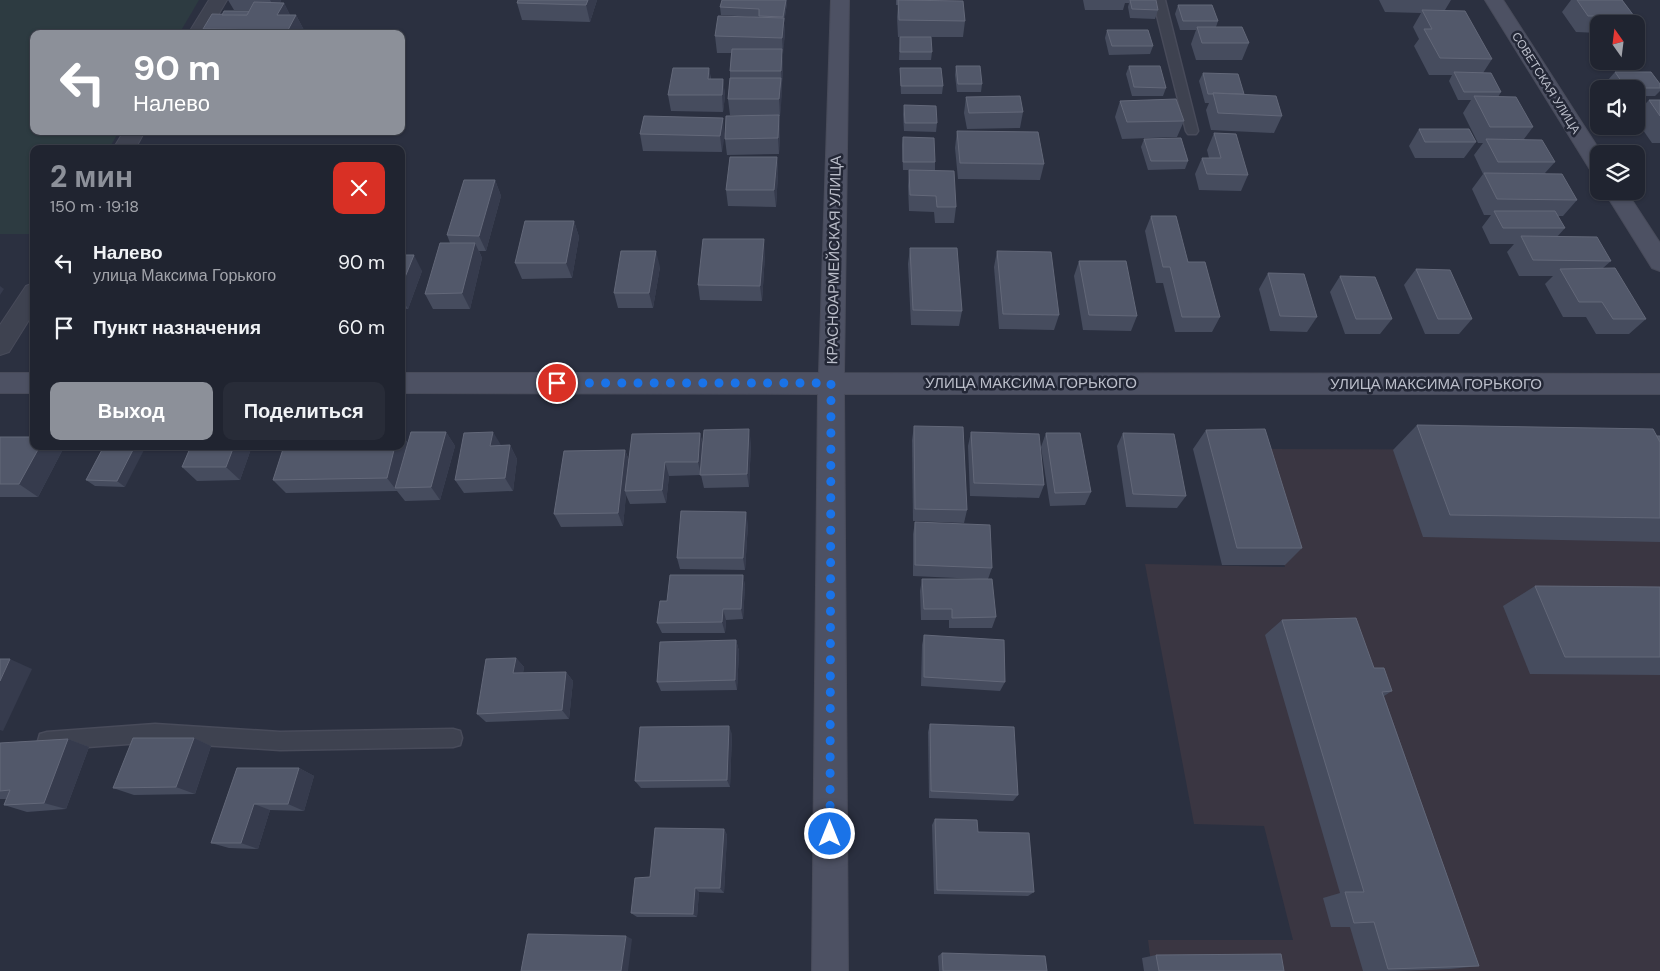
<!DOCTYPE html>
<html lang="ru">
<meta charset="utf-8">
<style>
:root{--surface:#202430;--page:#282c38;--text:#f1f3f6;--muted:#a2a4ab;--line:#3d414c;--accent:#8c9099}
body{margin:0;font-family:"DM Sans",sans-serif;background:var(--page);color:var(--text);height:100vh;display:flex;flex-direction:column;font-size:19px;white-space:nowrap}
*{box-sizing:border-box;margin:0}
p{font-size:16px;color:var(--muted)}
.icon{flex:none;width:28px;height:28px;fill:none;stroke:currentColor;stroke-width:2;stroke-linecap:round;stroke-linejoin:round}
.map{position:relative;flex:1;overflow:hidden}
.side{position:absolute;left:30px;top:145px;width:375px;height:305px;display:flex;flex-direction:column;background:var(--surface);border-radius:10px;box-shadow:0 1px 4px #0004,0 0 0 1px var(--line)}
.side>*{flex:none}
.guide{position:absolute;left:30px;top:30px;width:375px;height:105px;border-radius:10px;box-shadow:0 1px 4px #0004,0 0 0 1px var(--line);background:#8c9099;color:#fff;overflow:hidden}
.needle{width:32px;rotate:346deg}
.tools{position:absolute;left:1590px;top:15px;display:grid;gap:10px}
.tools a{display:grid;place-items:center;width:55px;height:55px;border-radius:10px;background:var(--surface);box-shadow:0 1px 4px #0004,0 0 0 1px var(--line);font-size:25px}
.pin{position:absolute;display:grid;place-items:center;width:42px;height:42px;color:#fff;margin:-21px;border:2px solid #fff;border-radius:50%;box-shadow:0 1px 5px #0007}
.me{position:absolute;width:55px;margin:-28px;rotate:0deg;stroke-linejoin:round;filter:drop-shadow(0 0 4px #0008)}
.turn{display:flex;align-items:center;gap:18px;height:105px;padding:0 20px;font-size:22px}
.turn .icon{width:65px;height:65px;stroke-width:2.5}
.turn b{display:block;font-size:35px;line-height:42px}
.round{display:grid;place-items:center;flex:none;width:52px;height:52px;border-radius:10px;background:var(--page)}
.head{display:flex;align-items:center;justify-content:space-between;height:85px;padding:0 20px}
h1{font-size:30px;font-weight:800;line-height:38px;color:var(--accent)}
.button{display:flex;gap:10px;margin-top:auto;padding:10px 20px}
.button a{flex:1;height:58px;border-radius:10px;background:var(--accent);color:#fff;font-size:20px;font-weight:800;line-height:58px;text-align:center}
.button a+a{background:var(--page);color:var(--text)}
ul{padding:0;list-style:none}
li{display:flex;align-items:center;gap:15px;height:65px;padding:0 20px}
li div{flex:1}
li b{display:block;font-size:19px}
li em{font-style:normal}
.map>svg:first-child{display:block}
.medical{fill:#3a3642}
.green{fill:#2d3b41}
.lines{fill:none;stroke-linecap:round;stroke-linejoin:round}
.lane-casing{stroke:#484b5a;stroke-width:3}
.street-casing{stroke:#484b5a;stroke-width:2}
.secondary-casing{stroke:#484b5a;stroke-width:2}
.lane{fill:#3e4250;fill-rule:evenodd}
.street{fill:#3e4250;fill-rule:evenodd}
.secondary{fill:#4d5163;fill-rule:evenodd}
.wall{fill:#464c5e}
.shaded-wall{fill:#363b4d}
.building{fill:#52586a;stroke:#636879}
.route{stroke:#1a73e8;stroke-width:9;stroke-dasharray:0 16.2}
.labels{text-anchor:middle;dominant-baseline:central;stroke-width:5;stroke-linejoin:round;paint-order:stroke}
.far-street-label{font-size:12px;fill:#bbbeca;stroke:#232736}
.street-label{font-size:15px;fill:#bbbeca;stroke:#232736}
</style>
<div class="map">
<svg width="1660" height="971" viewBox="0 0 1660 971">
<rect width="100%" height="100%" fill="#2b3040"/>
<polygon class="medical" points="1250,449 1660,450 1660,971 1152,971 1148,940 1293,940 1264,826 1194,824 1145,564 1285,567"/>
<polygon class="green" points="0,0 199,0 179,34 34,34 34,131 119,131 109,149 34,149 34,234 0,234"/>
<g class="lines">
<g class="lane-casing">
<g id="lane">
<polygon points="1153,0 1165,0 1198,131 1196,134 1188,134 1186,131"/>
<polygon points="155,724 280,732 453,729 460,731 462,738 460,745 453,747 280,750 155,742 47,750 40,748 38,741 40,734 47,732"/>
</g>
</g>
<g class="street-casing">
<g id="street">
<polygon points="209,0 227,0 207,34 188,34"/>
<polygon points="124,131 145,131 135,149 113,149"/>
<polygon points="34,283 34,312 9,352 0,355 0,325 26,286"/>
</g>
</g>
<g class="secondary-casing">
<g id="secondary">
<polygon points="831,0 849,0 844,373 1660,374 1660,394 844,394 848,971 812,971 818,394 401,393 401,373 819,373"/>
<polygon points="1485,0 1503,0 1602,154 1599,154 1599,173 1591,171"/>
<polygon points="1604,191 1626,191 1660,243 1660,271 1652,268"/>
<rect x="0" y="373" width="34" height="20"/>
</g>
</g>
<use href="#lane" class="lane"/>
<use href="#street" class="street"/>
<use href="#secondary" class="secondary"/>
</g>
<g class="wall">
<polygon points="228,0 281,0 280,3 284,3 290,15 296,15 305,32 304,34 206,34 203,29 222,15 249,11 250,10 234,10"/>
<polygon points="518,0 597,0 590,22 522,20 517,3"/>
<polygon points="896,0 922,0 965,21 963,37 898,37 897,17 898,5 896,5"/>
<polygon points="1083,0 1156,0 1158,10 1155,19 1130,18 1128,7 1129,3 1125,3 1123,10 1085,10"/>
<polygon points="1379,0 1451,0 1445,10 1492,59 1483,73 1501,92 1498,97 1533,127 1524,139 1555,162 1545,173 1577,200 1563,216 1557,216 1565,228 1557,237 1611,261 1603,268 1646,319 1629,334 1596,334 1586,317 1563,317 1545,284 1553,276 1519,276 1507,252 1514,244 1490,244 1482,227 1491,215 1484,215 1472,189 1483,174 1474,155 1483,143 1478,143 1463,113 1471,100 1458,100 1449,81 1452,75 1429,75 1414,46 1419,39 1413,27 1421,13 1385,12"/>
<polygon points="1571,0 1622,0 1634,16 1628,24 1599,24 1599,33 1576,32 1562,12"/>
<polygon points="787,3 784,23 785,34 782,55 783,66 780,116 779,116 780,132 779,154 727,155 725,139 762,116 730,115 728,99 730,78 730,71 731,53 717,53 715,36 753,17 721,15 720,7"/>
<polygon points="1178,5 1218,21 1216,27 1249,43 1242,60 1196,60 1191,44 1196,30 1180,30 1175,14"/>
<polygon points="1107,30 1153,46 1150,54 1109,55 1105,38"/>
<polygon points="900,37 932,52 931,60 899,60"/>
<polygon points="956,66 982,84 981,92 957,92 955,75"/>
<polygon points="1129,66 1166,88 1163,96 1132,96 1126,74"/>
<polygon points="709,68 711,79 723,79 725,96 723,112 671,111 668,95"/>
<polygon points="900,68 943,86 942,94 901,94 900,76"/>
<polygon points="1615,72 1660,84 1660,91 1655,96 1636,96 1636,89 1614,89 1608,80"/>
<polygon points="1203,73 1244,94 1282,116 1274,133 1211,130 1206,110 1209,103 1205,103 1199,81"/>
<polygon points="966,97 1023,112 1020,128 967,129 964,113"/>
<polygon points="1649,100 1660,100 1660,143 1652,143 1636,120 1636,114"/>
<polygon points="1120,101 1184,121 1177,137 1122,139 1115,117"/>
<polygon points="904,105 937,123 936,132 904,131 903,114"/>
<polygon points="723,118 722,152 643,151 640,134"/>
<polygon points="1419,129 1476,142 1464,158 1415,158 1409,146"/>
<polygon points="957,131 1044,164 1040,180 958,179 955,148"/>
<polygon points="1214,133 1248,175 1241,191 1199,190 1195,174 1202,158 1209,158 1207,150"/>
<polygon points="903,137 935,162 935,170 956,207 954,223 935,223 934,212 909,211 908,186 909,170 903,170 902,145"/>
<polygon points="1144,139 1188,161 1185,169 1148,170 1141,147"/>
<polygon points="777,157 778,174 776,207 728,206 726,190"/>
<polygon points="495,180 501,196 486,251 479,251 482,258 470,309 433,309 425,294 450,243 447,235"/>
<polygon points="1151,216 1188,262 1220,317 1212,332 1175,332 1163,283 1156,283 1145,231"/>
<polygon points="574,221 579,237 572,278 522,279 515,263"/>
<polygon points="910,248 962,311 959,326 911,325 908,264"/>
<polygon points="997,251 1059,315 1054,330 999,329 994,267"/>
<polygon points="401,255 422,271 408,309 401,308"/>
<polygon points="765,255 762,301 700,300 698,285"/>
<polygon points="1079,261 1137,316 1131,331 1083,330 1074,276"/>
<polygon points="660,267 653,308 618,308 614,293"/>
<polygon points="1416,269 1472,319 1459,334 1425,334 1404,285"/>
<polygon points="1268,273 1317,317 1307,332 1270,331 1259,289"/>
<polygon points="1340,276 1392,319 1380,334 1345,334 1330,292"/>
<polygon points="1417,425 1660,436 1660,542 1423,537 1393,450"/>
<polygon points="914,426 967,510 964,523 913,521 912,440"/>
<polygon points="1206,430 1302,548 1285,565 1222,565 1193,449"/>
<polygon points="446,432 455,446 440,500 405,501 397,491 286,493 273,480 401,446 401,434 408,443"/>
<polygon points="971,432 1044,485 1039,498 970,496 968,446"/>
<polygon points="700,433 703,444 751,443 749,487 704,488 701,475 669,476 666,503 630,504 626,495 623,526 561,527 554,514 625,450 629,460"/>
<polygon points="1046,433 1091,492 1085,505 1050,506 1041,447"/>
<polygon points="1123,433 1186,496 1177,508 1126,507 1117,446"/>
<polygon points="0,437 34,446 56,446 62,451 38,497 0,497"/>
<polygon points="501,445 500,446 510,445 517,459 513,491 464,493 455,480"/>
<polygon points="104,446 125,487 95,486 86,480"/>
<polygon points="191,446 252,446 240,480 197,481 182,467"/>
<polygon points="915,522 992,568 988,579 996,617 992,628 949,628 949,620 921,620 920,591 922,579 978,579 913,576 913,534"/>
<polygon points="748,524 745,570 680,569 677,558"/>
<polygon points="743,575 745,586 743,619 726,620 725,633 662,633 657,623 667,601"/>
<polygon points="1535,586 1660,587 1660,675 1530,674 1503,606"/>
<polygon points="1282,620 1392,691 1384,696 1479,966 1450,969 1396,971 1363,971 1350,927 1331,927 1323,898 1340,893 1265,635"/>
<polygon points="924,635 1005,682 1000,691 921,686 922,645"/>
<polygon points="736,640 739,651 737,690 661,691 657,682"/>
<polygon points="516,658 524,667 523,673 566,672 573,681 569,719 486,722 477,714"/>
<polygon points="930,724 1018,795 1013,801 929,798 928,732"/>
<polygon points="732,734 730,787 641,788 635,781"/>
<polygon points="194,738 211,746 195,794 134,795 113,788"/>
<polygon points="68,739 89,747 66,809 27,812 4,805 6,799 0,799 0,743"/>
<polygon points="237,768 299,768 314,776 304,811 270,810 258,849 229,848 211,843"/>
<polygon points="935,819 978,832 1034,892 1028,896 934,894 932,825"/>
<polygon points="724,829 727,835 724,893 699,892 697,917 637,917 631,913 650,877"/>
<polygon points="942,953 1047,971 939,971 938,956"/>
<polygon points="1156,955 1284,971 1144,971 1142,958"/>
</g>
<g class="shaded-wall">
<polygon points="270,0 281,0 276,10"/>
<polygon points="588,0 597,0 590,22 586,5"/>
<polygon points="786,0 787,0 787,3 784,23 785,34 783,55 782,38"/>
<polygon points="284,3 292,19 277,15"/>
<polygon points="296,15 305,32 304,34 290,34 288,30"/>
<polygon points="782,49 783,66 782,87 781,71"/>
<polygon points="709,68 711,85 710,96 708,79"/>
<polygon points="781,78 782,95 780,116 779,99"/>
<polygon points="723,79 725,96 723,112 722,95"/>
<polygon points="779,115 780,132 779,154 778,138"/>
<polygon points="723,118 725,135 722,152 720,136"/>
<polygon points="777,157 778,174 776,207 774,190"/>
<polygon points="495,180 501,196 486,251 479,236"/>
<polygon points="574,221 579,237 572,278 566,263"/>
<polygon points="764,239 765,255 762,301 760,286"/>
<polygon points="475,243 482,258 470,309 462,293"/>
<polygon points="656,251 660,267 653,308 649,293"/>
<polygon points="414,255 422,271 408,309 401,297 401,287"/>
<polygon points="0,286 4,289 0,295"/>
<polygon points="749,429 751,443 749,487 747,474"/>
<polygon points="446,432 455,446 440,500 431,487"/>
<polygon points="493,432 501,445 498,460 490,446"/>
<polygon points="700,433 703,447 701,475 698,462"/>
<polygon points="401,434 409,445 395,488 397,491 387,478 395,446 401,446"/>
<polygon points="510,445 517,459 513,491 505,478"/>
<polygon points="40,446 56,446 62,451 38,497 19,484"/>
<polygon points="135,446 146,446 125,487 117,481"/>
<polygon points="234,446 252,446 240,480 226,467"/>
<polygon points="625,450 630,464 625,491 626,495 623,526 618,513"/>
<polygon points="665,462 669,476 666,503 662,490"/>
<polygon points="746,512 748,524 745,570 743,558"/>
<polygon points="743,575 745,586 743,619 741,609"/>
<polygon points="723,609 726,620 725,633 722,622"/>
<polygon points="736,640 739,651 737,690 735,680"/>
<polygon points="516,658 524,667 521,683 513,673"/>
<polygon points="10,659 32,669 3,731 0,730 0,681"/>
<polygon points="566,672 573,681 569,719 562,710"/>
<polygon points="729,726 732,734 730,787 727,780"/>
<polygon points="194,738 211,746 195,794 176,787"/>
<polygon points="68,739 89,747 66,809 44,803"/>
<polygon points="299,768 314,776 304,811 288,804"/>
<polygon points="254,804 270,810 258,849 241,843"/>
<polygon points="724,829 727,835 724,893 720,888"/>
<polygon points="695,888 699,892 697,917 693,914"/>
<polygon points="626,936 632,939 628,971 621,971"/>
</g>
<g class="building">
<polygon points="518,0 588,0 586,5 517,3"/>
<polygon points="722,0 786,0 783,17 759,16 759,9 720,7"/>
<polygon points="898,0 963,1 965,21 899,20"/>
<polygon points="1130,0 1156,0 1158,10 1132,9"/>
<polygon points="1577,0 1622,0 1634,16 1588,16"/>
<polygon points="254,2 284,3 277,15 296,15 288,30 203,29 212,14 247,15"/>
<polygon points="1178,5 1212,5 1218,21 1183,21"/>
<polygon points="1422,10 1465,11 1492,59 1440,58 1424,29 1432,29"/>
<polygon points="224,11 249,11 247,15 222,15"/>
<polygon points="718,16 784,18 782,38 715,36"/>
<polygon points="1197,27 1242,27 1249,43 1202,43"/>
<polygon points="1107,30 1148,30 1153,46 1112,46"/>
<polygon points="900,37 931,37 932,52 900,52"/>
<polygon points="732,49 782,49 781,71 730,71"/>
<polygon points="956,66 980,66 982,84 958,84"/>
<polygon points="1129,66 1160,66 1166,88 1134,87"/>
<polygon points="673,68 709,68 708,79 723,79 722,95 668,95"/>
<polygon points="900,68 941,68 943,86 901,86"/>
<polygon points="1454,72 1491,73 1501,92 1464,92"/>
<polygon points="1615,72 1651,72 1660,84 1660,88 1626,88"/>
<polygon points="1203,73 1238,74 1244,94 1213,93 1213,94 1208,94"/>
<polygon points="730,78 781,78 779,99 728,99"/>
<polygon points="1213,93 1276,96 1282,116 1218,113"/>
<polygon points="1020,96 1023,112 969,113 966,97"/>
<polygon points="1474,96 1516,97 1533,127 1490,127"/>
<polygon points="1176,99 1184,121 1127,122 1120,101"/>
<polygon points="1649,100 1660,100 1660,116"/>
<polygon points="904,105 936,106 937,123 905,123"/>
<polygon points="779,115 778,138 725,139 726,116"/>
<polygon points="644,116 723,118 720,136 640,134"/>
<polygon points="1419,129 1469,129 1476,142 1425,142"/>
<polygon points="957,131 1038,132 1044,164 960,163"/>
<polygon points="1214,133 1236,134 1248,175 1207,174 1202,158 1221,158"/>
<polygon points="903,137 934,138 935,162 903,162"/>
<polygon points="1181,138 1188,161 1151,161 1144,139"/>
<polygon points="1486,139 1542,140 1555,162 1498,162"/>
<polygon points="133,145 191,146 189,149 130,149"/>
<polygon points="730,157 777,157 774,190 726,190"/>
<polygon points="909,170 954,171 956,207 937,207 936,196 910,195"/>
<polygon points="1484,173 1562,174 1577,200 1497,199"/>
<polygon points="464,180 495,180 479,236 447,235"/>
<polygon points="1494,211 1555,211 1565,228 1503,228"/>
<polygon points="1151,216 1176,216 1188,262 1205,262 1220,317 1182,317 1170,267 1163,267"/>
<polygon points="525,221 574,221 566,263 515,263"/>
<polygon points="1521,236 1597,237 1611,261 1533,260"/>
<polygon points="703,239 764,239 760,286 698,285"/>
<polygon points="440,243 475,243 462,293 425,294"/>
<polygon points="910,248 957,248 962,311 913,310"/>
<polygon points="621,251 656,251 649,293 614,293"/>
<polygon points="997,251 1051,252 1059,315 1003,314"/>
<polygon points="401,255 414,255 401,287"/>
<polygon points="1079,261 1126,261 1137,316 1089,315"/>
<polygon points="1615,268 1646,319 1613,319 1602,302 1579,302 1560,269"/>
<polygon points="1416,269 1450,270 1472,319 1438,319"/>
<polygon points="1268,273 1304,274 1317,317 1280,316"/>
<polygon points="1340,276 1375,277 1392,319 1356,319"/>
<polygon points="1417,425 1653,429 1660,442 1660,518 1450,515"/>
<polygon points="914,426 963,427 967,510 915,509"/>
<polygon points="749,429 747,474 700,475 704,430"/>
<polygon points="1265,429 1302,548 1237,548 1206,430"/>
<polygon points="411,432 446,432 431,487 395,488"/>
<polygon points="493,432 490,446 510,445 505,478 455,480 464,433"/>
<polygon points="971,432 1039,434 1044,485 974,483"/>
<polygon points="700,433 698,462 665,462 662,490 625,491 632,434"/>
<polygon points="1046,433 1080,433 1091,492 1055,493"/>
<polygon points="1123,433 1174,434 1186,496 1133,494"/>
<polygon points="1657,436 1660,436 1660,442"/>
<polygon points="0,437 34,437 34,446 40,446 19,484 0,484"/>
<polygon points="104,446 135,446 117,481 86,480"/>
<polygon points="191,446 234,446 226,467 182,467"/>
<polygon points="284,446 395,446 387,478 273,480"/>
<polygon points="625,450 618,513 554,514 564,451"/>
<polygon points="681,511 746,512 743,558 677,558"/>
<polygon points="915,522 990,525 992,568 915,565"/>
<polygon points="670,575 743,575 741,609 723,609 722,622 657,623 660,601 667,601"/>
<polygon points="922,579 992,579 996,617 952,618 952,609 924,609"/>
<polygon points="1535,586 1660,587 1660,657 1565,657"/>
<polygon points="1356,618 1374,668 1384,668 1392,691 1382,692 1479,966 1388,969 1374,922 1354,923 1345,892 1364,892 1282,620"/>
<polygon points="924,635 1004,640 1005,682 924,677"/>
<polygon points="736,640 735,680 657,682 660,642"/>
<polygon points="516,658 513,673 566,672 562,710 477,714 486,659"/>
<polygon points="0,659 10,659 0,681"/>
<polygon points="930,724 1014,727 1018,795 931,791"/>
<polygon points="729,726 727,780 635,781 640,727"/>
<polygon points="133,738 194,738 176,787 113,788"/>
<polygon points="68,739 44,803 4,805 10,790 0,791 0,743"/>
<polygon points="237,768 299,768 288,804 254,804 241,843 211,843"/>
<polygon points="935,819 977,820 978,832 1029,833 1034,892 937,890"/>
<polygon points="655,828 724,829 720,888 695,888 693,914 631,913 635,878 650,877"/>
<polygon points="528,934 626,936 621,971 521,971"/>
<polygon points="942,953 1045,956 1047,971 943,971"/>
<polygon points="1281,954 1284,971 1159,971 1156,955"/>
</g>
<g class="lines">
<polyline class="route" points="557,383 831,383 830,834"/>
</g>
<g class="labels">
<g class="far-street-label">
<text transform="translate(1546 83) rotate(58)">СОВЕТСКАЯ УЛИЦА</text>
</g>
<g class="street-label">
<text transform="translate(834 260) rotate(-89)">КРАСНОАРМЕЙСКАЯ УЛИЦА</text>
<text x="1031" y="383">УЛИЦА МАКСИМА ГОРЬКОГО</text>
<text x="1436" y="384">УЛИЦА МАКСИМА ГОРЬКОГО</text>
</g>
</g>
</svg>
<div class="tools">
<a><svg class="needle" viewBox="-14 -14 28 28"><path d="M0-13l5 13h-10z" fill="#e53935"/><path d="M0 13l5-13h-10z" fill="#a2a4ab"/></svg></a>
<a><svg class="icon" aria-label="sound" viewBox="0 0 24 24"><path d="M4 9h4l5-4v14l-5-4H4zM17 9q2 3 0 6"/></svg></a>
<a><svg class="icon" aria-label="layers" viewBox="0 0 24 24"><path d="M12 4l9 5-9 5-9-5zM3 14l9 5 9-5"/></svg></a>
</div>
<div class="pin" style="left:557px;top:383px;background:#d93025"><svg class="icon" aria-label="arrive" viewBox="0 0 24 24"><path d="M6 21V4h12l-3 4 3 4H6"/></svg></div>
<svg class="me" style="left:830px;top:834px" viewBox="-20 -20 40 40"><circle r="17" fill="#1a73e8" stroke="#fff" stroke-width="3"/><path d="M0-11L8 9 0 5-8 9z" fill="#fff"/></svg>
<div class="guide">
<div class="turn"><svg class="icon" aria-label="left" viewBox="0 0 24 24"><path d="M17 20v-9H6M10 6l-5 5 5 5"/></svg><div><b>90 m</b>Налево</div></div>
</div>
<section class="side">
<div class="head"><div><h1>2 мин</h1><p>150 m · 19:18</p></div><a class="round" style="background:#d93025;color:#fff"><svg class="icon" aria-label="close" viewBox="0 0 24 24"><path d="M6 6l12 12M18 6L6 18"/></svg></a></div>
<ul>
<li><svg class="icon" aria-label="left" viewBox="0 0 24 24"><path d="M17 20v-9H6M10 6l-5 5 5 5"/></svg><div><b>Налево</b><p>улица Максима Горького</p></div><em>90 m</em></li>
<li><svg class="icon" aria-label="arrive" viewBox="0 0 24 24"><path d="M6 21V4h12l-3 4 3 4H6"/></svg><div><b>Пункт назначения</b></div><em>60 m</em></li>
</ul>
<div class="button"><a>Выход</a><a>Поделиться</a></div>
</section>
</div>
